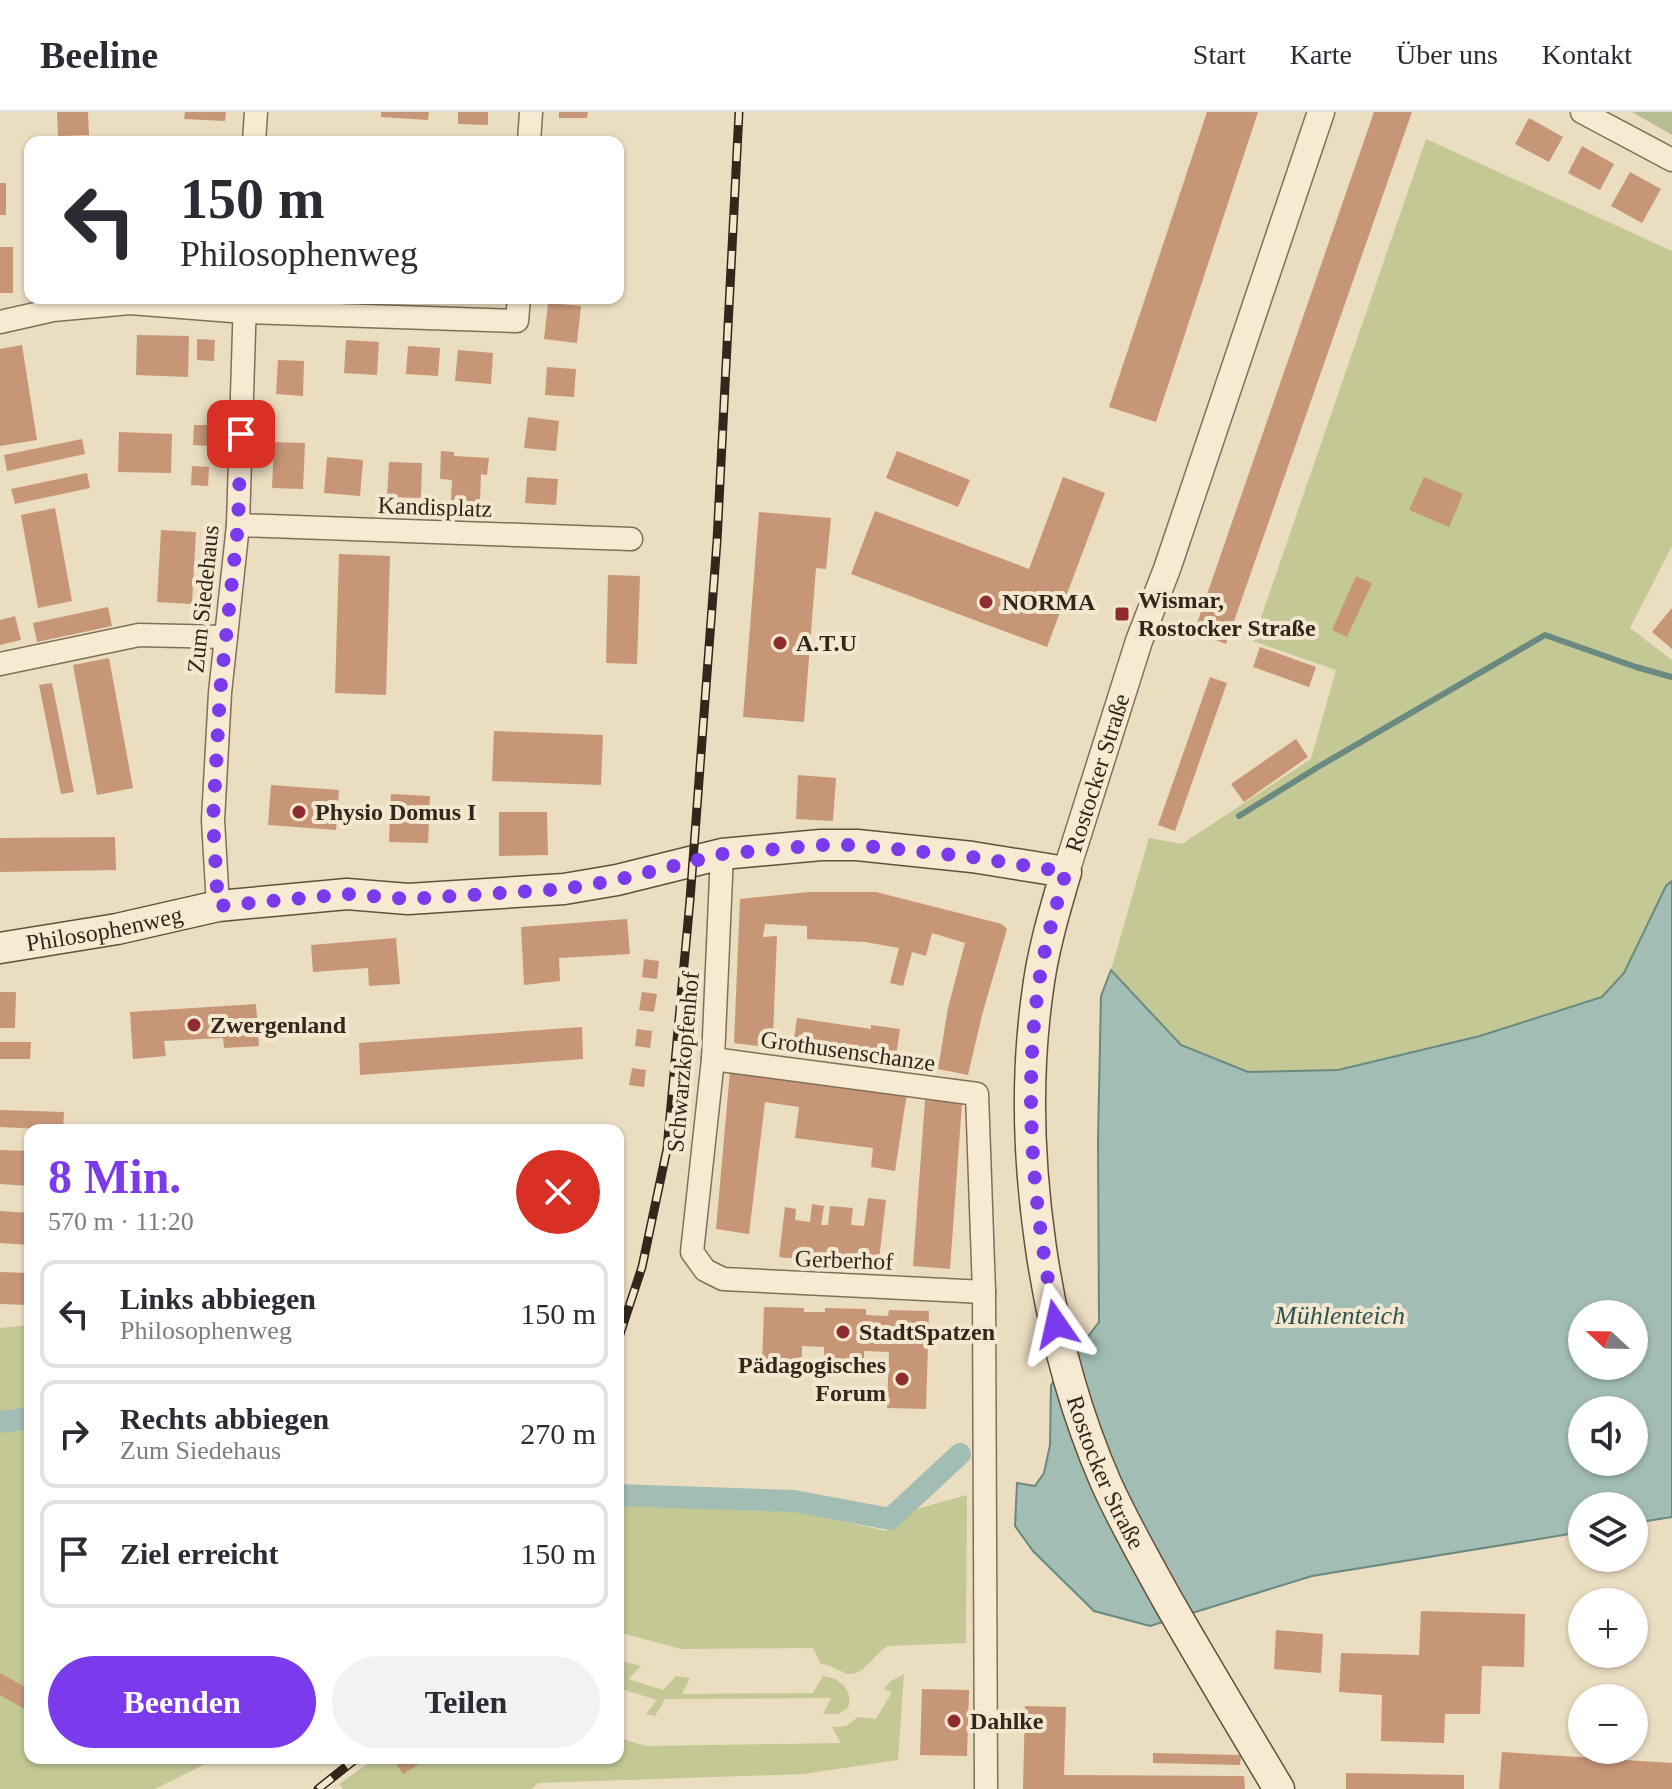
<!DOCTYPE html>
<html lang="de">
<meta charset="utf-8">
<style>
:root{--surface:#fff;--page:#f2f2f3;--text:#2b2b33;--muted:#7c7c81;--line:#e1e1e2;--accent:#7c3aed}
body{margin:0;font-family:"Times New Roman",serif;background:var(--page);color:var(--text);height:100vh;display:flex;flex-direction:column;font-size:30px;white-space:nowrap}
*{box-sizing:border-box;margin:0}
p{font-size:26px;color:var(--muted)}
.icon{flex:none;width:44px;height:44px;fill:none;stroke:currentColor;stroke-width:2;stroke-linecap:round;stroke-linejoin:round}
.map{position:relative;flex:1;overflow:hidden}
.sheet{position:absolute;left:24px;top:1012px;width:600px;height:640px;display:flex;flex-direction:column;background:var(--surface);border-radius:16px;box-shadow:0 2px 6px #0004}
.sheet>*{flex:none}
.hud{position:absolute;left:24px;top:24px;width:600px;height:168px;border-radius:16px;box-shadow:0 2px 6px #0004;background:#fff;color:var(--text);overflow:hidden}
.needle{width:52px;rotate:292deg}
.buttons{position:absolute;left:1568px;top:1188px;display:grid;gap:16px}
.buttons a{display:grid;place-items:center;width:80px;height:80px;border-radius:50%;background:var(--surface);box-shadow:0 2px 6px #0004;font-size:40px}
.pin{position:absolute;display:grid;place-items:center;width:68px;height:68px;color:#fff;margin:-34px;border-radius:16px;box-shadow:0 4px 12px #0006}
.me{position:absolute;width:88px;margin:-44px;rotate:349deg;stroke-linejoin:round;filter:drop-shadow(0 0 6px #0008)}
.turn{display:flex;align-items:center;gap:28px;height:168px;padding:0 24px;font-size:36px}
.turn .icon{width:104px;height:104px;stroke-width:2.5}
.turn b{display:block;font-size:56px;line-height:68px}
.round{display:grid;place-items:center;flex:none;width:84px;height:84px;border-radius:42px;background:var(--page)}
.overview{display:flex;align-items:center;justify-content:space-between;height:136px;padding:0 24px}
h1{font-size:48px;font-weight:800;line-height:60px;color:var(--accent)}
.cta{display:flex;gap:16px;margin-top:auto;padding:16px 24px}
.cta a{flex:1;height:92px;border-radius:48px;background:var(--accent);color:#fff;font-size:32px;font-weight:800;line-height:92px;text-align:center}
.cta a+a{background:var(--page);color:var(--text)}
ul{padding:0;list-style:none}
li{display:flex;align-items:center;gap:24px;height:108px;margin:0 16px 12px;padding:0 8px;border:4px solid var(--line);border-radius:16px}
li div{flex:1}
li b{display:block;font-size:30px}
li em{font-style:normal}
header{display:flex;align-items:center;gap:48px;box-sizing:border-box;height:112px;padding:0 40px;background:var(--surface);border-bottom:2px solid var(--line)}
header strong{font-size:38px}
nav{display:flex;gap:44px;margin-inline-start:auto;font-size:28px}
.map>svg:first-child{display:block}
.green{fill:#c3c895}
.cemetery{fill:#b9bd94}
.water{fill:#a2bdb4;stroke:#6a8a81;stroke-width:2;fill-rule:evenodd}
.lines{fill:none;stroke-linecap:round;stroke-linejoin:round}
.stream{stroke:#6a8a81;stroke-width:6}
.canal{stroke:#a2bdb4;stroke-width:22}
.building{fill:#c79677}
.minor-casing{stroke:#826e59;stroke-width:25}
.tertiary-casing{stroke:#826e59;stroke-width:29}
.secondary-casing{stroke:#644f3c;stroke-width:33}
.minor{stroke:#f6ead2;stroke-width:22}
.tertiary{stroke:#f6ead2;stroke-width:26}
.secondary{stroke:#f6ead2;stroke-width:30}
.rail-casing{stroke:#33271c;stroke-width:9}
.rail{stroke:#f3e7cf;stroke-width:6;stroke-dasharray:18;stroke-linecap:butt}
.route{stroke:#7c3aed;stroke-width:14;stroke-dasharray:0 25.2}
.poi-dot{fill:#8e2c30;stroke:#f3e7cf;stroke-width:3}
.labels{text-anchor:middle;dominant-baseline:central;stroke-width:8;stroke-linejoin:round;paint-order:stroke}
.street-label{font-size:24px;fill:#33271c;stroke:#f3e7cf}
.poi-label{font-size:24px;font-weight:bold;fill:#33271c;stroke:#f3e7cf;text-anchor:start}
.water-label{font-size:26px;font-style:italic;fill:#2c524e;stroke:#f3e7cf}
</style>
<header>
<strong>Beeline</strong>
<nav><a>Start</a><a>Karte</a><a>Über uns</a><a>Kontakt</a></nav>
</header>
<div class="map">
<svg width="1672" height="1677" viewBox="0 0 1672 1677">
<rect width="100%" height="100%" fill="#ebddc0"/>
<g class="green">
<polygon points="1426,27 1672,139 1672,434 1630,516 1672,548 1672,769 1666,774 1624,861 1602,885 1480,924 1338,958 1248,960 1181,932 1111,858 1149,726 1182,732 1311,647 1336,558 1253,529"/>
<polygon points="30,1213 30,1646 217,1646 155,1677 0,1677 0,1216"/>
<path d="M967,1383L966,1531L888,1534C874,1541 863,1567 845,1561C836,1557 831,1553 821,1552L813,1536L681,1537L618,1520V1389L629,1392L796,1399L886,1419L910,1399Z"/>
<path d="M618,1548L641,1554L628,1567L663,1578L676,1564L690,1566L682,1582L813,1581L823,1564C840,1566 854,1578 848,1596L838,1602H823L831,1586L665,1587L655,1604L646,1602L657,1588L618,1576Z"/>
<polygon points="904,1562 898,1648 803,1662 538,1671 532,1677 343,1677 339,1672 376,1646 618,1646 618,1626 646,1634 841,1631 832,1615 846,1614 858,1605 876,1607 892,1580 884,1577 891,1569"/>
</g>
<polygon class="cemetery" points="1632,0 1672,0 1672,23"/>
<path class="water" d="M1672,769V1405L1634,1411V1394H1582V1420L1312,1464L1150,1514L1094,1499L1033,1439L1015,1414L1017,1371L1035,1374L1044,1361L1050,1333L1051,1273L1099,1210L1098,1028L1101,884L1111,858L1181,933L1248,960L1338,958L1480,924L1602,885L1624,861L1666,774ZM1582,1202H1634V1254H1582ZM1582,1298H1634V1350H1582Z"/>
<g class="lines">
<polyline class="stream" points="1239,704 1318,655 1545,523 1636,555 1672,565"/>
<g class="canal">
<polyline points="0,1310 30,1306"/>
<polyline points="618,1383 794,1389 890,1407 960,1342"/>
</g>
</g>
<g class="building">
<polygon points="57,0 88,0 89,23 58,24"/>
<polygon points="185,0 226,0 225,9 184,7"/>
<polygon points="381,0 429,0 428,8 381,5"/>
<polygon points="458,0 488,0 488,13 458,12"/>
<polygon points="559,0 588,0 587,6 559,6"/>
<polygon points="1207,0 1258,0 1156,310 1109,295"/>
<polygon points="1374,0 1412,0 1226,532 1194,520"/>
<polygon points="1529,6 1563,25 1549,50 1515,32"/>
<polygon points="1582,34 1614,52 1600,78 1568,61"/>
<polygon points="1630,60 1661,77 1642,111 1611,94"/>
<rect x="0" y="71" width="6" height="32"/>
<rect x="0" y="135" width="13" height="46"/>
<polygon points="548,191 581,194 577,231 544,227"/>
<polygon points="137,223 189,224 188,265 136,263"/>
<polygon points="197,227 215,228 214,249 197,248"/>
<polygon points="346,228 379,230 377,263 344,261"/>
<polygon points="22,233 37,328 0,334 0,237"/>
<polygon points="408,234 440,236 438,264 406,262"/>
<polygon points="458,238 493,241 491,272 455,269"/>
<polygon points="278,248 304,249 303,284 276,282"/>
<polygon points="547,255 576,257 574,285 545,283"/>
<polygon points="528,305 559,309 556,339 524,336"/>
<polygon points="194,313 211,313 210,334 193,333"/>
<polygon points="119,320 172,322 171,361 118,360"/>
<polygon points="82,327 85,342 7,359 4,343"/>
<polygon points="274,330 305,331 303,377 272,376"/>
<polygon points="441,339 454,340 454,344 489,346 487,363 481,362 480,390 451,388 452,368 440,367"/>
<polygon points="897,339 970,368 958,395 886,366"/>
<polygon points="327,345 363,348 360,384 324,381"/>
<polygon points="389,350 422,351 421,386 387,385"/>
<polygon points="192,354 209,355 208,374 191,373"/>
<polygon points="87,361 90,376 15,392 11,377"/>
<polygon points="527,365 558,367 556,393 525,391"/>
<polygon points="1063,365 1105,381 1047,535 851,462 875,399 1029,457"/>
<polygon points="1424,365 1463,382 1449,415 1409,398"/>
<polygon points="55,396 72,489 38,496 21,403"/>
<polygon points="759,400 831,406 826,457 816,456 804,610 743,605"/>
<polygon points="161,418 196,420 192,492 157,490"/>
<polygon points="339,442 390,444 386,583 335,581"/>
<polygon points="608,463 640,464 637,552 606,551"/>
<polygon points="1356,464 1372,471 1347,525 1332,518"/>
<polygon points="108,495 112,514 37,530 33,511"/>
<polygon points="1672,496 1672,537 1652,520"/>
<polygon points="15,504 21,528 0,533 0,508"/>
<polygon points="1260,535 1316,555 1309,575 1253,555"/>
<polygon points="109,546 133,676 97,683 73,553"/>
<polygon points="1210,565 1227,571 1175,719 1158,713"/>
<polygon points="52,571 74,680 61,682 39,573"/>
<polygon points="494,619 603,623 601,673 492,669"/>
<polygon points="1296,627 1308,645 1244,690 1231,672"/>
<polygon points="798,663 836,666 833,709 796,707"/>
<polygon points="271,673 339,678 336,718 268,713"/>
<polygon points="391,682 430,684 428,731 389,730"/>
<polygon points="499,700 547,700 548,743 499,744"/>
<polygon points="115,725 116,758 0,760 0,726"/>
<polygon points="809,780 876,780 1002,812 1007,817 982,903 968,963 938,957 948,896 965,831 932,821 926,844 912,840 903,874 890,871 899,836 865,830 807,827 807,814 765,812 763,825 777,824 773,924 794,927 797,906 871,917 871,913 900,917 895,951 734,931 740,787"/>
<polygon points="627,807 630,842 559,846 560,869 524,873 521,815"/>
<polygon points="396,826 400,872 369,874 368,856 313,860 311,833"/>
<polygon points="644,847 659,849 657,867 642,865"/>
<polygon points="0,880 16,880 15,916 0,916"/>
<polygon points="642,880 657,882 654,900 639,898"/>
<polygon points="256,892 259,934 224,936 223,926 164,929 166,944 133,947 130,900"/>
<polygon points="582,915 583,947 360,963 359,931"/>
<polygon points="637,917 652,919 650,936 635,934"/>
<polygon points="0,930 31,930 30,947 0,947"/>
<polygon points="632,956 646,958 644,975 629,973"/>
<polygon points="730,959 907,981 895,1059 871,1055 873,1036 795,1026 799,995 765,990 749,1122 716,1117"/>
<polygon points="925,988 962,991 950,1157 913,1154"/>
<polygon points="0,998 64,1000 63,1018 0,1015"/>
<polygon points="0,1038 30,1039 30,1074 0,1072"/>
<polygon points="868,1086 886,1088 878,1156 779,1145 785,1095 796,1097 795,1108 810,1110 812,1092 824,1094 821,1113 828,1113 830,1094 853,1096 851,1113 864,1114"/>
<polygon points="0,1099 30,1101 30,1133 0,1131"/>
<polygon points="0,1160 30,1161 30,1193 0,1192"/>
<polygon points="764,1195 804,1196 804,1200 825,1200 825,1196 866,1197 866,1203 888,1204 889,1198 929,1199 926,1297 887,1296 889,1240 864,1239 864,1257 824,1256 824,1235 802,1234 802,1255 762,1254"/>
<polygon points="1421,1499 1525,1502 1524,1555 1482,1554 1480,1602 1445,1602 1444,1631 1381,1629 1382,1583 1339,1580 1341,1541 1419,1543"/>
<polygon points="1276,1518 1323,1522 1321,1561 1274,1557"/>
<polygon points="0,1561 30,1578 30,1600 0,1583"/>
<polygon points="922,1577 969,1578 967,1644 920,1643"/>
<polygon points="1025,1594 1066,1595 1064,1663 1244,1664 1245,1677 1023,1677"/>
<polygon points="1502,1640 1672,1651 1672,1677 1499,1677"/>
<polygon points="1153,1641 1241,1643 1240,1653 1153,1651"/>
<polygon points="393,1646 429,1646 403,1662"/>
<polygon points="1346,1661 1464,1663 1464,1677 1346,1677"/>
</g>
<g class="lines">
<g class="minor-casing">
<g id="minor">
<polyline points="1582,0 1672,48"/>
<polyline points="254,30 256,0"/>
<polyline points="529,30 531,0"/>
<polyline points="0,210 53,198 130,191 245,200 517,209 519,186"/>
<polyline points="238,413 631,427"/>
<polyline points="0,552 139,523 226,525"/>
<polyline points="722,742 713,947 692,1140 705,1158 723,1167 984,1180"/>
<polyline points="218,794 213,708 220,581 238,413 245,186"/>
<polyline points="713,947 977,982 984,1180 986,1677"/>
</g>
</g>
<g class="tertiary-casing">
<g id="tertiary">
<path id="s1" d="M1066,760L1139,529L1167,457L1321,0"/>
</g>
</g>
<g class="secondary-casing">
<g id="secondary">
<path id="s2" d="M0,836L117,817L218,794L347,782L408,787L564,777L617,768L722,742L821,733H857L972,745L1066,760C1054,801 1042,841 1037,884C1016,1038 1044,1229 1106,1371C1124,1411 1147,1451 1168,1489C1204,1552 1242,1615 1279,1677"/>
</g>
</g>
<use href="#minor" class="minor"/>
<use href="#tertiary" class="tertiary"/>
<use href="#secondary" class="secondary"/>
<g class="rail-casing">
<g id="rail">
<polyline points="618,1228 642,1155 667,1037 690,788 717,429 739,0"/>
<polyline points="318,1677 357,1646"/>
</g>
</g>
<use href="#rail" class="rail"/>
</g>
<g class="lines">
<path class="route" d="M241,322L238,413L220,581L213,708L218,794L347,782L408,787L564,777L617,768L722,742L821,733H857L972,745L1066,760C1054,801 1042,842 1037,885C1023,994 1035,1104 1056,1212"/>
</g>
<g class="poi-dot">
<circle cx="986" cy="490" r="8"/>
<rect x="1114" y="494" width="16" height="16" rx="4"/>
<circle cx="780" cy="531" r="8"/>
<circle cx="299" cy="700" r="8"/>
<circle cx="194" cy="913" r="8"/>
<circle cx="843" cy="1220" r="8"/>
<circle cx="902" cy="1267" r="8"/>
<circle cx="954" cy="1609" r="8"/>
</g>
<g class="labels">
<g class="street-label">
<text transform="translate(435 395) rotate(2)">Kandisplatz</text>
<text transform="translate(203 487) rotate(-84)">Zum Siedehaus</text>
<text stroke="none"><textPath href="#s1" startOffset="104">Rostocker Straße</textPath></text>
<text stroke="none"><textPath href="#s2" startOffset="106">Philosophenweg</textPath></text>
<text transform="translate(848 939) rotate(8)">Grothusenschanze</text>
<text transform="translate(683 950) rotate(-85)">Schwarzkopfenhof</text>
<text transform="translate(844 1148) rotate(2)">Gerberhof</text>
<text stroke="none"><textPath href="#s2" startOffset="1692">Rostocker Straße</textPath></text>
</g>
<g class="poi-label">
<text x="1138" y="488">Wismar,<tspan x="1138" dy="28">Rostocker Straße</tspan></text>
<text x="1002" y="490">NORMA</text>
<text x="796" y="531">A.T.U</text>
<text x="315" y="700">Physio Domus I</text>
<text x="210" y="913">Zwergenland</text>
<text x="859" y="1220">StadtSpatzen</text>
<text x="886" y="1253" text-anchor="end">Pädagogisches<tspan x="886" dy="28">Forum</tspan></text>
<text x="970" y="1609">Dahlke</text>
</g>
<g class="water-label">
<text x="1340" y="1203">Mühlenteich</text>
</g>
</g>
</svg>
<div class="buttons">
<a><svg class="needle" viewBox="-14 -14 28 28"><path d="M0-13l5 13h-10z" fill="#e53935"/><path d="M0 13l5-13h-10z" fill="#7c7c81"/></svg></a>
<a><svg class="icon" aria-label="sound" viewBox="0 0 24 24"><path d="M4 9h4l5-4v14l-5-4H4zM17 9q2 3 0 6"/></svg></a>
<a><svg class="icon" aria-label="layers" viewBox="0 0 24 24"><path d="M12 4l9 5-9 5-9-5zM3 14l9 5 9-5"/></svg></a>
<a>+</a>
<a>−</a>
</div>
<div class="pin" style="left:241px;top:322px;background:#d93025"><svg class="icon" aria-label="arrive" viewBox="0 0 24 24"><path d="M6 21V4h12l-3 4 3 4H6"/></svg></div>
<svg class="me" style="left:1056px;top:1212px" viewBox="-20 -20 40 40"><path d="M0-17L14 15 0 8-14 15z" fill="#7c3aed" stroke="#fff" stroke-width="4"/></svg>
<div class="hud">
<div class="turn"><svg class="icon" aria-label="left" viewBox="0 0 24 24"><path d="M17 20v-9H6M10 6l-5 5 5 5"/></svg><div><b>150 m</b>Philosophenweg</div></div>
</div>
<section class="sheet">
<div class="overview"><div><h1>8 Min.</h1><p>570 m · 11:20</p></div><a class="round" style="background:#d93025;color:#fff"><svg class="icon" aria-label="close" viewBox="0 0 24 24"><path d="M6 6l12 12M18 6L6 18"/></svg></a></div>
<ul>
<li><svg class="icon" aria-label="left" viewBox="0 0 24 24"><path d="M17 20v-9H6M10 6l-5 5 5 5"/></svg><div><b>Links abbiegen</b><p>Philosophenweg</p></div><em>150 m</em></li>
<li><svg class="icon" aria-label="right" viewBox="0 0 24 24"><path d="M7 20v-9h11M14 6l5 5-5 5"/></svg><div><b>Rechts abbiegen</b><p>Zum Siedehaus</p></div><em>270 m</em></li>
<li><svg class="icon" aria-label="arrive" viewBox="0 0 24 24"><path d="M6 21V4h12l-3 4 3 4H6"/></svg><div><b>Ziel erreicht</b></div><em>150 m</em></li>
</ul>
<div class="cta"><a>Beenden</a><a>Teilen</a></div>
</section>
</div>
